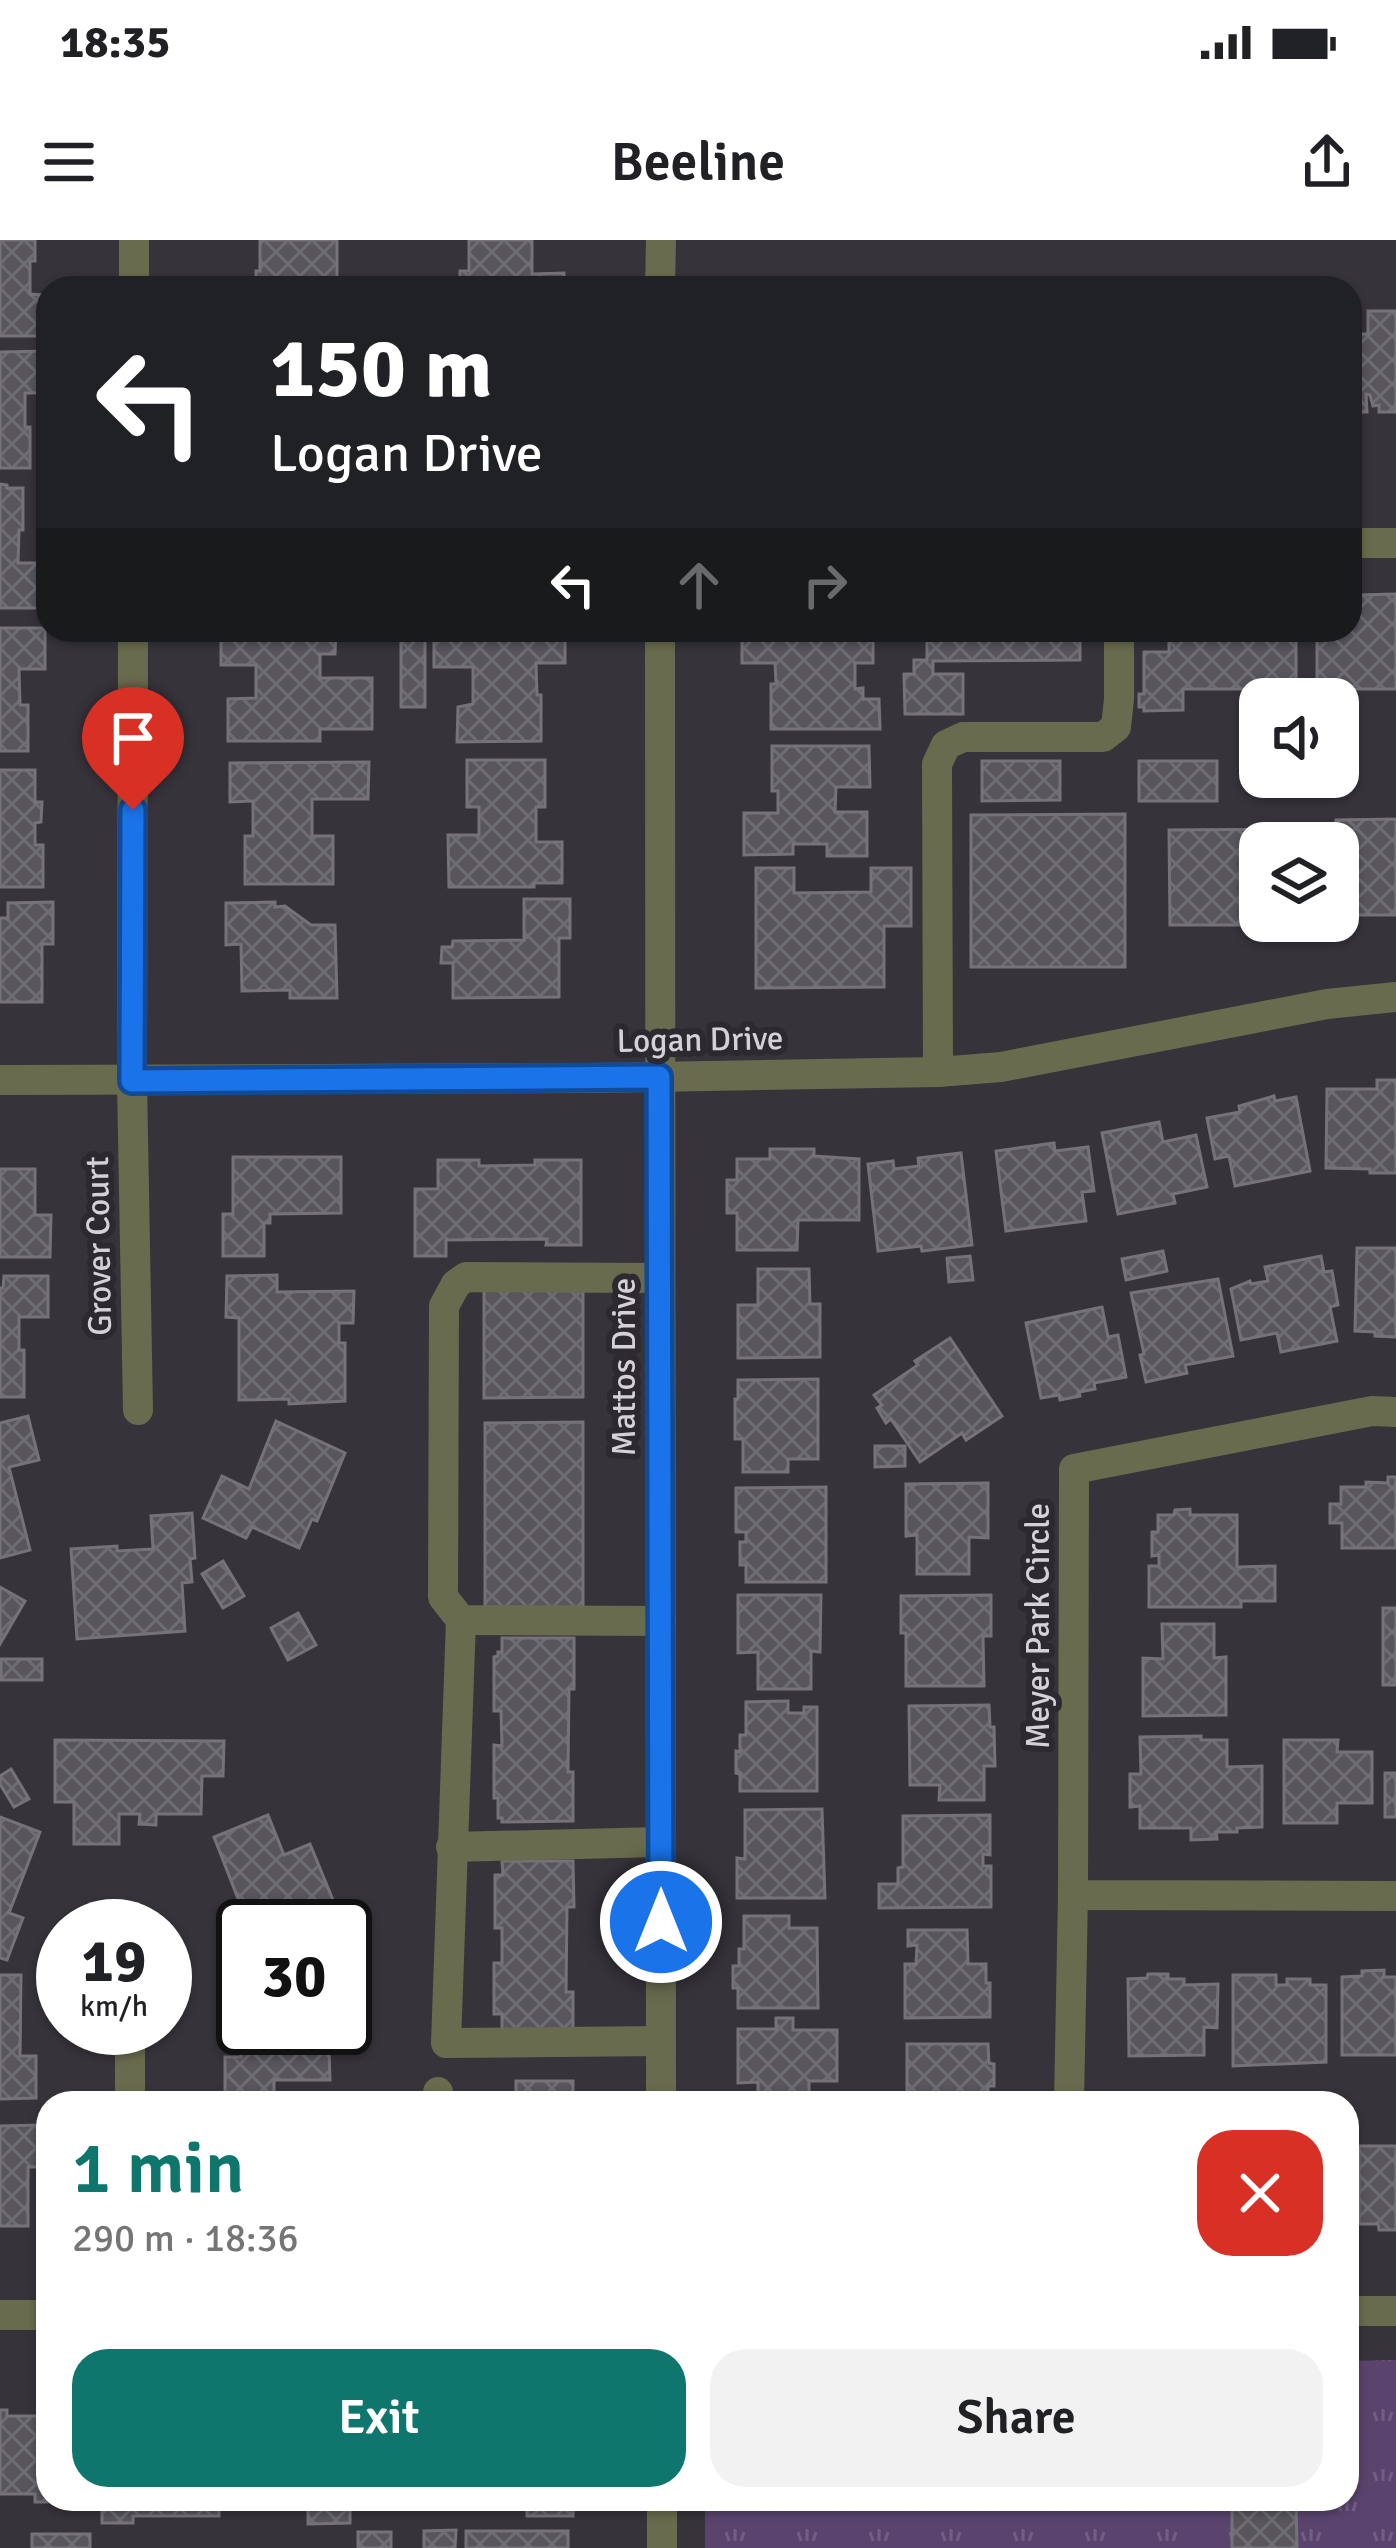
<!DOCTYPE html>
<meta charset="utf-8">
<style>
:root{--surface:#fff;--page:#f2f2f2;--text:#202124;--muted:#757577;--accent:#0f766e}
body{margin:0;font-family:Signika,sans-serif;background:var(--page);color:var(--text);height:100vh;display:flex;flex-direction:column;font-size:45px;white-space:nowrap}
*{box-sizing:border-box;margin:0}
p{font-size:39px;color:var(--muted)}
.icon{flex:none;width:66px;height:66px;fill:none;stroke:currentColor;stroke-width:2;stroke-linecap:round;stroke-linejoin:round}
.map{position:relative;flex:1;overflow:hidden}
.side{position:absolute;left:36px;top:1851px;width:1323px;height:420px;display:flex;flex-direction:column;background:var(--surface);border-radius:36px;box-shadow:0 3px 9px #0004}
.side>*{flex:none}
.hud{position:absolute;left:36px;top:36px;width:1326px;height:366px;border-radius:36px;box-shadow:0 3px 9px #0004;background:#202124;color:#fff;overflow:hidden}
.controls{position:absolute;left:1239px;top:438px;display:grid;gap:24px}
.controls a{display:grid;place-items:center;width:120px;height:120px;border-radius:24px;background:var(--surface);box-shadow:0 3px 9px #0004;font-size:60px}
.speed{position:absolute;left:36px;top:1659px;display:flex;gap:24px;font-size:60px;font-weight:700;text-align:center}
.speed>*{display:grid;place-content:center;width:156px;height:156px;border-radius:50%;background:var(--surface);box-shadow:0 3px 9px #0004;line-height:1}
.speed small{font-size:30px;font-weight:400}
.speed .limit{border:6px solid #111;border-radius:18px;background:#fff;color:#111}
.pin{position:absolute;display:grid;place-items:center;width:102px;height:102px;color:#fff;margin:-123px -51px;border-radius:50% 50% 50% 0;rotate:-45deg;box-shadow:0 0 12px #0007}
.pin .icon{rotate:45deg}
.me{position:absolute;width:132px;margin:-66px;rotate:0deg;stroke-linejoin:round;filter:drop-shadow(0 0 9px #0008)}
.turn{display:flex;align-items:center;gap:42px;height:252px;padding:0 36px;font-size:54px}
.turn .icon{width:156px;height:156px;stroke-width:2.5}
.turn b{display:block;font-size:84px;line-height:102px}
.lanes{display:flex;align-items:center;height:114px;padding:0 36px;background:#0003;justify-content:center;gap:60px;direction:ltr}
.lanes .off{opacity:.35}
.round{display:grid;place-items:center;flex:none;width:126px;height:126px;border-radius:36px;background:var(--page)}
.summary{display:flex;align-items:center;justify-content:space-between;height:204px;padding:0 36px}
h1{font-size:72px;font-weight:600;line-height:90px;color:var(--accent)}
.button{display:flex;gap:24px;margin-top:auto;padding:24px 36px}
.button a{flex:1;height:138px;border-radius:36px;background:var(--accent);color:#fff;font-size:48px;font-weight:600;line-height:138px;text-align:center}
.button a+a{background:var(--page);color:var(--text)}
.status{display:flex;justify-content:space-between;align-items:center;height:84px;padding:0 60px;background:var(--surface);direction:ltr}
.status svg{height:33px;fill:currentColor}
header{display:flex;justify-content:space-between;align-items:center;height:156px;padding:0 36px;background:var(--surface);font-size:54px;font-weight:600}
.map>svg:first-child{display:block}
.grass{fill:url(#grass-tufts)}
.building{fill:url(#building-cross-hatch);stroke:#76727a;stroke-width:3}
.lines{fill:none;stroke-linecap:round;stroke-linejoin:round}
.minor{stroke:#696b4e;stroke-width:30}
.route-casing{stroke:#114b97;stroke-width:30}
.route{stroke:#1a73e8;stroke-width:21}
.labels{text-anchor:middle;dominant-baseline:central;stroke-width:12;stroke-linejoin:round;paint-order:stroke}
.street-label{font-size:33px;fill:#d5d2d7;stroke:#2c2930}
</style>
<div class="status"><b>18:35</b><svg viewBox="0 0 49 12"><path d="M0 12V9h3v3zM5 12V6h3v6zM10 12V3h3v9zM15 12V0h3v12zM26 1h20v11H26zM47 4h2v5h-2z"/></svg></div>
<header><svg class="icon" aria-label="menu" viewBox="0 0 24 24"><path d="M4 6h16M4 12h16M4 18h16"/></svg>Beeline<svg class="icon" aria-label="share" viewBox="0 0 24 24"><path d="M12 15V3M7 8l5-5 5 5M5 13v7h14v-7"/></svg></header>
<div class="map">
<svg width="1396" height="2308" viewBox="0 0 1396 2308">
<defs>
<pattern id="grass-tufts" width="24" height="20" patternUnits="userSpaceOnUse" patternTransform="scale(3)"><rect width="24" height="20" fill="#5a446e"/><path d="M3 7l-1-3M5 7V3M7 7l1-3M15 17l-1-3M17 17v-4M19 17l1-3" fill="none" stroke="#715e82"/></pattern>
<pattern id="building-cross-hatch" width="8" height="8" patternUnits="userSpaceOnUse" patternTransform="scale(3)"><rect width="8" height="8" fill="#58555d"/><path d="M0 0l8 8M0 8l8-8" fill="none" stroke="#6f6d74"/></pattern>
</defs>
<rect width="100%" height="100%" fill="#36333a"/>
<polygon class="grass" points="1396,2120 1396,2308 705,2308 705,2259 1347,2259 1347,2121"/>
<g class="building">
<polygon points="0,0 35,0 35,21 30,21 30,54 43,55 43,96 0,96"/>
<polygon points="260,0 337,0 337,44 334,44 334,47 341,48 256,48 256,31 260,31"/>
<polygon points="469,0 532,0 532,34 564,33 564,48 460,48 460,31 469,31"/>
<polygon points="1368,71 1396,71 1396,172 1379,172 1379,165 1373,166 1370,155 1366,154 1367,172 1350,172 1350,94 1368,94"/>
<polygon points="46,111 46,153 25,153 25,187 30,187 30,228 0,228 0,112"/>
<polygon points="0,244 7,245 7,248 23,248 23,290 19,290 18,323 46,323 46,368 0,368"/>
<polygon points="1350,328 1357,328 1358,355 1396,354 1396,449 1317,449 1317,390 1350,390"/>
<polygon points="0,388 45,388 45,429 19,429 20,465 28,465 28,511 0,511"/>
<polygon points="221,390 336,390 335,414 320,414 320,438 372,438 372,489 320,489 320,501 228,501 228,459 256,458 256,425 221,425"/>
<polygon points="520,390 565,390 565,423 536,423 537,455 541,455 541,501 457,502 458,467 473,464 473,427 434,427 434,392"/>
<polygon points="742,390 873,392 873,423 855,423 855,449 863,448 863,459 879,459 880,489 771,489 771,444 776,444 775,423 742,423"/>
<polygon points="927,390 1080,390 1080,420 933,421 933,434 963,434 963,474 905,474 904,434 914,434 914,420 927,420"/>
<polygon points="1169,390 1296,390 1296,449 1183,449 1183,470 1144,471 1144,467 1139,467 1139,454 1144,454 1144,412 1169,412"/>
<rect x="401" y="396" width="24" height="71"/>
<polygon points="772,506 869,506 870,547 836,547 835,572 867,572 867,616 827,616 827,604 793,604 793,614 744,615 744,573 778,573 778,551 772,551"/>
<polygon points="467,520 545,520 545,567 536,567 536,602 562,602 562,643 534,643 534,647 449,647 448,595 479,595 479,567 467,567"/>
<polygon points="982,521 1060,521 1060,560 982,561"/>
<rect x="1139" y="521" width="78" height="40"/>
<polygon points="369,522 368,559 312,559 312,596 333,596 333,644 245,644 245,596 253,596 253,561 230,562 230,523"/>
<polygon points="0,530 35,530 35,562 42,562 41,582 35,583 35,605 43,605 43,647 0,647"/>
<polygon points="1125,574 1125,727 971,727 971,575"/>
<polygon points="1396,579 1396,675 1338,675 1336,580"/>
<polygon points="1298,589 1298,603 1260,603 1260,681 1298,681 1298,685 1170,685 1169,590"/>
<polygon points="756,628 794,628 794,653 871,652 871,628 911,628 911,686 884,686 884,747 756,748"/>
<polygon points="524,659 570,659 570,698 559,698 559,757 453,758 453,723 441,723 442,707 452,707 453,701 524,700"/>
<polygon points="53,662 53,704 42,704 42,762 0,762 0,678 8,678 8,663"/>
<polygon points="275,662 275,667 285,666 311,685 335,685 337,758 290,758 290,750 242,751 241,704 226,705 226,663"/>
<polygon points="1377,840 1396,840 1396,933 1370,933 1370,929 1326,928 1327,849 1377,849"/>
<polygon points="1274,856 1275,861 1296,857 1310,931 1235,946 1229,916 1215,919 1207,878 1240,872 1239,866"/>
<polygon points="1159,882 1163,902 1196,895 1207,947 1173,954 1175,963 1118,974 1102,893"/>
<polygon points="1054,903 1055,911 1088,907 1094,951 1082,952 1086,981 1006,991 996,911"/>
<polygon points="770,909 814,909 814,916 859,919 859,980 798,980 797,1010 737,1010 737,973 727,973 727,940 737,940 737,919 770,919"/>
<polygon points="961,913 972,1005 922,1011 921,1006 878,1011 868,924 893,921 894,929 919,926 918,918"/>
<polygon points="233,917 341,917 341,973 270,974 270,983 264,983 264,1016 223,1016 223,974 233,974"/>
<polygon points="438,920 479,920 479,926 535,925 535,920 581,920 581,1005 546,1005 547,999 446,1000 446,1016 415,1016 415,949 438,949"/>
<polygon points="0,929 35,929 35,975 51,975 50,1017 0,1017"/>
<polygon points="1357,1008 1396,1008 1396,1097 1375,1096 1375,1092 1355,1091"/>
<polygon points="1163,1011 1167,1031 1126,1040 1122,1019"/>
<polygon points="970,1016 973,1040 949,1042 947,1018"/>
<polygon points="1321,1016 1324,1032 1332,1031 1338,1065 1330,1067 1337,1101 1281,1112 1277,1093 1241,1100 1231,1049 1250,1041 1251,1044 1268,1041 1265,1027"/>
<polygon points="758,1029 809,1029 810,1064 820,1064 820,1117 738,1118 738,1065 758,1065"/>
<polygon points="277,1035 277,1052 354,1051 353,1083 339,1083 339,1103 345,1103 345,1161 289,1164 289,1159 239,1160 239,1078 226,1077 227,1036"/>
<polygon points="4,1036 48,1036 48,1077 19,1077 19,1110 24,1110 24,1157 0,1157 0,1048 3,1048"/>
<polygon points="1218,1039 1233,1116 1185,1125 1187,1133 1146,1142 1140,1115 1144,1114 1131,1053"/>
<polygon points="583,1048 583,1157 484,1158 484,1049"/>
<polygon points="1102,1067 1108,1097 1118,1095 1126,1137 1094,1143 1095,1149 1079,1152 1080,1156 1060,1160 1059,1155 1041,1158 1026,1083"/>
<polygon points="950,1098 1002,1176 966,1200 962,1193 920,1222 891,1179 886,1183 877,1168 882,1165 874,1155 918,1125 915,1121"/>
<polygon points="818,1139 818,1219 788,1219 788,1232 743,1232 743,1199 735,1199 735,1159 738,1159 738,1140"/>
<polygon points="28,1176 39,1220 9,1227 30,1310 0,1318 0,1183"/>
<polygon points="276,1181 345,1213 317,1281 312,1279 299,1308 252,1287 246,1298 203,1278 222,1236 249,1249"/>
<polygon points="583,1182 583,1367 485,1368 485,1183"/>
<polygon points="875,1206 905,1206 905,1226 875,1227"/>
<polygon points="1388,1237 1396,1237 1396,1308 1342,1308 1342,1283 1330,1283 1330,1264 1341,1264 1341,1247 1366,1247 1366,1242 1388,1243"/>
<polygon points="988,1243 988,1298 969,1297 969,1334 917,1334 917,1295 906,1296 906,1244"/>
<polygon points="826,1247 826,1342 746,1342 746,1325 740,1325 740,1302 746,1302 746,1292 736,1292 736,1248"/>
<polygon points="1190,1269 1190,1275 1237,1275 1237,1327 1275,1326 1275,1361 1241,1361 1241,1367 1149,1367 1149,1326 1159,1326 1159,1315 1152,1316 1152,1292 1158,1292 1158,1275 1174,1275 1175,1270"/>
<polygon points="192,1273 195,1318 190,1319 192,1342 182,1343 185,1391 77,1399 71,1309 117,1306 117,1311 153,1309 151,1276"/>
<polygon points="223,1321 244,1356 223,1368 202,1334"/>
<polygon points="0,1347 25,1361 0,1404"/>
<polygon points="738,1355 821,1355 820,1412 811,1411 811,1449 758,1449 758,1412 738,1413"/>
<polygon points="991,1355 991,1396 983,1396 984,1446 906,1446 906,1393 901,1393 901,1356"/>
<rect x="1383" y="1368" width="13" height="77"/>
<polygon points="298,1373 316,1405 288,1420 271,1388"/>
<polygon points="1162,1384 1214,1384 1214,1418 1226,1417 1226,1475 1143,1476 1143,1418 1163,1419"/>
<polygon points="502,1398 574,1398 574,1449 569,1449 568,1532 573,1532 573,1581 502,1582 502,1578 498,1578 498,1558 494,1558 494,1505 502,1506 501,1471 494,1471 494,1417 498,1416 498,1412 502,1412"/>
<rect x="1" y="1419" width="41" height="21"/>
<polygon points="788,1461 788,1473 804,1473 804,1467 817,1467 817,1551 740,1551 740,1534 736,1533 736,1511 740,1512 740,1495 746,1495 746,1462"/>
<polygon points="989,1465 990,1487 994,1487 995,1526 984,1526 984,1560 939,1560 940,1545 910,1545 909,1466"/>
<polygon points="1201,1496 1201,1500 1227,1500 1227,1527 1262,1526 1262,1587 1237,1588 1237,1592 1216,1592 1217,1599 1191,1600 1191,1588 1140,1588 1140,1566 1130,1567 1130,1534 1141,1534 1140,1497"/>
<polygon points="55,1500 224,1501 223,1536 202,1536 201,1574 156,1574 156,1585 139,1584 140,1574 119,1574 119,1604 74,1604 74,1562 55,1562"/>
<polygon points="1284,1500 1338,1500 1337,1512 1372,1512 1372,1563 1337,1563 1337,1583 1284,1583"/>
<polygon points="11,1529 29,1559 14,1567 0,1544 0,1536"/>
<rect x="1385" y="1533" width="11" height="44"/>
<polygon points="822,1569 825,1658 737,1658 737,1618 745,1619 745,1570"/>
<polygon points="268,1575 284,1615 310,1604 335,1665 283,1686 243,1686 243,1716 229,1680 244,1674 214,1597"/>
<polygon points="990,1575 990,1615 983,1614 983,1626 991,1626 991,1667 879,1668 879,1644 898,1644 898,1628 903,1627 903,1576"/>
<polygon points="0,1577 40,1592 9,1673 23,1678 7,1720 0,1718"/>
<polygon points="502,1621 573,1621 574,1667 567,1667 566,1752 573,1752 573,1799 502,1799 502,1774 494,1774 494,1723 502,1723 502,1688 495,1688 495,1635 503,1635"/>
<polygon points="744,1676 789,1676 789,1688 817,1688 818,1768 738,1768 738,1748 733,1748 733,1726 739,1726 739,1709 744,1709"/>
<polygon points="908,1690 967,1690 968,1724 986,1724 986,1743 990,1743 990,1777 905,1778 905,1724 916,1724 917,1705 908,1706"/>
<polygon points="1384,1730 1384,1737 1396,1737 1396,1815 1342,1815 1342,1737 1362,1736 1362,1731"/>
<polygon points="242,1733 243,1788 311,1788 310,1800 326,1800 327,1809 329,1809 330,1840 274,1840 274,1857 225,1857 225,1817 241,1817"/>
<polygon points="1148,1734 1168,1734 1168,1739 1184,1739 1184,1745 1218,1744 1217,1788 1204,1787 1204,1815 1129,1816 1128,1739 1147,1738"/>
<polygon points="0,1735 21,1735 20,1816 36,1816 36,1858 0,1859"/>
<polygon points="1233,1735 1276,1735 1276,1745 1287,1745 1287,1739 1310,1739 1310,1745 1326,1745 1326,1822 1233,1826"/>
<polygon points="776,1778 793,1778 793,1790 837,1790 837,1841 809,1841 809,1863 758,1863 758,1842 738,1843 738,1789 776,1789"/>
<polygon points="907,1804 988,1804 989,1823 994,1824 994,1846 988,1846 988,1863 907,1863"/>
<rect x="516" y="1841" width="57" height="22"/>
<polygon points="39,1885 39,1927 28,1927 28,1986 0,1986 0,1886"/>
<polygon points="1359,1906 1396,1906 1396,1990 1379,1990 1378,1984 1359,1984"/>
<polygon points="0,2170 7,2170 7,2176 48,2176 48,2259 73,2259 73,2262 35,2262 35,2254 0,2254"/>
<polygon points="102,2259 219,2259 219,2276 133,2276 133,2283 102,2283"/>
<polygon points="284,2259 350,2259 350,2283 308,2284 308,2266 284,2266"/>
<rect x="527" y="2259" width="46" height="17"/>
<polygon points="1265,2259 1296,2263 1297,2308 1232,2308 1232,2264"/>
<polygon points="456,2290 455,2308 424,2308 424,2291"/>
<rect x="466" y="2291" width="102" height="17"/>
<rect x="358" y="2292" width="33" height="16"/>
<rect x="32" y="2294" width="58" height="14"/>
</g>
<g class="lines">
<g class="minor">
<polyline points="134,48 134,0"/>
<polyline points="660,48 661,0"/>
<polyline points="1350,303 1396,303"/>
<polyline points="133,390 132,841 138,1170"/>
<polyline points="660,390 661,1863"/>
<polyline points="938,832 937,524 946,505 963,497 1103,497 1116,487 1119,459 1119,390"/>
<polyline points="0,840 595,838 938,832 1001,827 1327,764 1396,757"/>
<polyline points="659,1038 466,1037 456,1044 444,1066 443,1357 461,1380 661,1381"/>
<polyline points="1396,1172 1372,1171 1074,1229 1073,1655 1396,1656"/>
<polyline points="461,1380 446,1803 661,1801"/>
<polyline points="451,1607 660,1602"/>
<polyline points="130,1788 130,1863"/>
<polyline points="438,1863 438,1852"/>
<polyline points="1069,1863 1073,1655"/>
<polyline points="1347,2071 1396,2071"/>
<polyline points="0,2075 48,2075"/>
<polyline points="662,2308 662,2259"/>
</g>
</g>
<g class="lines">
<g class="route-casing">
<polyline id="route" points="133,570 132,841 659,837 661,1682"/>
</g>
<use href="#route" class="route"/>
</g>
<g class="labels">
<g class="street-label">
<text transform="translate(700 800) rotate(-1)">Logan Drive</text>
<text transform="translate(99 1006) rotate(-91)">Grover Court</text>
<text transform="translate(624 1127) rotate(-90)">Mattos Drive</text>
<text transform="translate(1038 1386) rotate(-90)">Meyer Park Circle</text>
</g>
</g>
</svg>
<div class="controls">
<a><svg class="icon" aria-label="sound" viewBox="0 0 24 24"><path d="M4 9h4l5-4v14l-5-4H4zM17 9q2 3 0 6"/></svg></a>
<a><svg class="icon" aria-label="layers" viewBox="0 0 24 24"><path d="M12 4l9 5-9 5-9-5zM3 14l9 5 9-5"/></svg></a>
</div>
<div class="speed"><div>19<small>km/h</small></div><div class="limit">30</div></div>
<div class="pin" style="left:133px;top:570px;background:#d93025"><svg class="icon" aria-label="arrive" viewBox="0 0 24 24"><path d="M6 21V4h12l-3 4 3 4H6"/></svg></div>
<svg class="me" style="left:661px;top:1682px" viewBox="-20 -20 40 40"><circle r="17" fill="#1a73e8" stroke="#fff" stroke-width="3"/><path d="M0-11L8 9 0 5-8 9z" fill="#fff"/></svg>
<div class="hud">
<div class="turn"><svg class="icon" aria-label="left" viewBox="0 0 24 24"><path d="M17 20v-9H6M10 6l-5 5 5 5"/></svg><div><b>150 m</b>Logan Drive</div></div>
<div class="lanes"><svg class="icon" aria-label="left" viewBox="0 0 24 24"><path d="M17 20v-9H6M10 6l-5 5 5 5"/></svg><svg class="icon off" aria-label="ahead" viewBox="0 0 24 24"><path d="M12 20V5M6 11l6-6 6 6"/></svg><svg class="icon off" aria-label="right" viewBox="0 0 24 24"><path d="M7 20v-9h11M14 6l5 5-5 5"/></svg></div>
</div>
<section class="side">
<div class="summary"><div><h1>1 min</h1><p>290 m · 18:36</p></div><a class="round" style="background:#d93025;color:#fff"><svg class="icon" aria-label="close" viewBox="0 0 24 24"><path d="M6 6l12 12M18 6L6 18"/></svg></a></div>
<div class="button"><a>Exit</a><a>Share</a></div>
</section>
</div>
